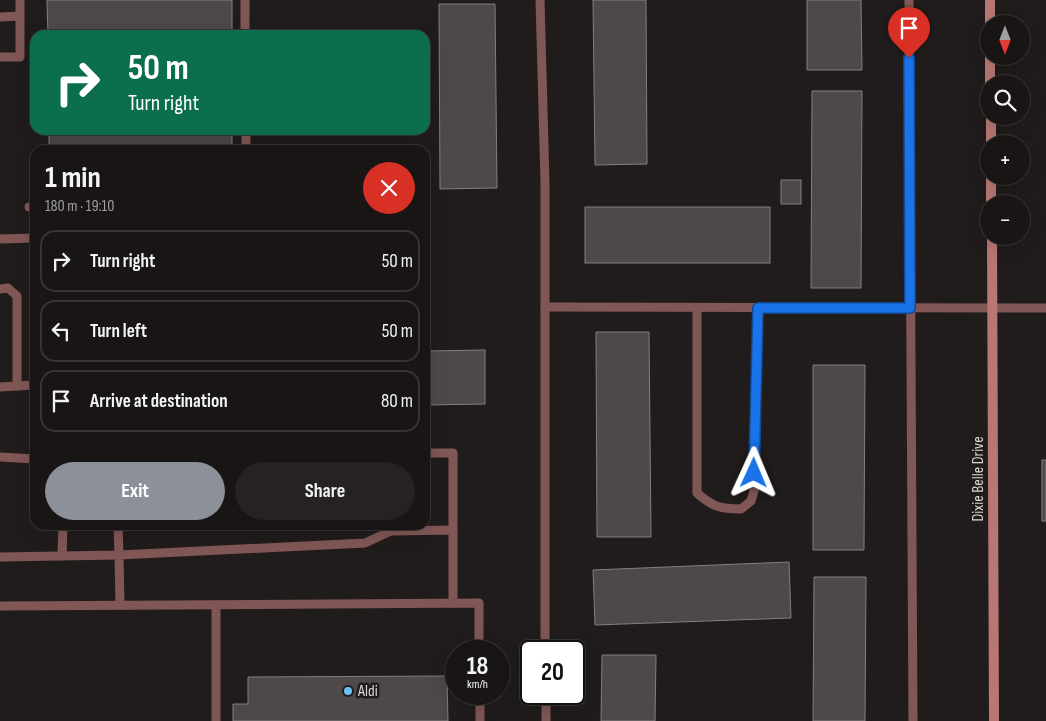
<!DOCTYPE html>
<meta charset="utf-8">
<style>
:root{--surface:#191515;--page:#262222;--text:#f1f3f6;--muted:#9f9fa0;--line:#373434;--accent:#8c9099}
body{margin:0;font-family:"Sofia Sans Condensed",sans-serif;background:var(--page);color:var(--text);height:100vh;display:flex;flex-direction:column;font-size:19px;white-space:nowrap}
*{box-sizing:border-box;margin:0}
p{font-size:16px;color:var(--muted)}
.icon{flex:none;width:28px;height:28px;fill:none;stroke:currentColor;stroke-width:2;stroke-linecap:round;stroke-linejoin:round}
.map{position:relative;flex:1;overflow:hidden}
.panel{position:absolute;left:30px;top:145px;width:400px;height:385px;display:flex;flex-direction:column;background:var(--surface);border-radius:15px;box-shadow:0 5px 20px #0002,0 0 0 1px var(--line)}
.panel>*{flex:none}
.guide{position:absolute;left:30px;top:30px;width:400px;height:105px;border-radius:15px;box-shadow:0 5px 20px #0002,0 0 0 1px var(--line);background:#0b6e4f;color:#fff;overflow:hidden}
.needle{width:32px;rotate:180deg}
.fabs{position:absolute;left:980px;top:15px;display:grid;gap:10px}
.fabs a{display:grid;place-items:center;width:50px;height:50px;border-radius:50%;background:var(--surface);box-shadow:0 5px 20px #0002,0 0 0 1px var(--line);font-size:25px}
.speed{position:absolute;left:445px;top:640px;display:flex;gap:10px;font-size:25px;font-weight:700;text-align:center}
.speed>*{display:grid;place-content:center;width:65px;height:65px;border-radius:50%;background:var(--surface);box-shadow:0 5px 20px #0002,0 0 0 1px var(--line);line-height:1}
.speed small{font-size:12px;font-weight:400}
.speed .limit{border:2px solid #111;border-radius:8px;background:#fff;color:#111}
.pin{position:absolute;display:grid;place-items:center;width:42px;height:42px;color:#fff;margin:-51px -21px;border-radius:50% 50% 50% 0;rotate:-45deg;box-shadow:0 0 5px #0007}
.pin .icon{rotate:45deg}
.me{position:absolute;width:55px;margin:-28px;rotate:1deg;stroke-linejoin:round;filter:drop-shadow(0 0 4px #0008)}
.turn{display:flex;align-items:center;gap:18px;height:105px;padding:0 15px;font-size:22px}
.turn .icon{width:65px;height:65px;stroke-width:2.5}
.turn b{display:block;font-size:35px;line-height:42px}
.round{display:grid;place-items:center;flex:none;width:52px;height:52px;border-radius:26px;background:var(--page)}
.overview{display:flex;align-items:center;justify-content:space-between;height:85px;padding:0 15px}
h1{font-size:30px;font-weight:700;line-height:38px}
.action{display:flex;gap:10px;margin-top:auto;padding:10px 15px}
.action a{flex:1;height:58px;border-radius:30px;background:var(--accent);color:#fff;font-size:20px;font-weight:700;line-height:58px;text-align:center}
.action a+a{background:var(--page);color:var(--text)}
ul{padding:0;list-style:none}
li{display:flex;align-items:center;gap:15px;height:62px;margin:0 10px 8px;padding:0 5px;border:2px solid var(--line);border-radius:15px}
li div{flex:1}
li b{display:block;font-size:19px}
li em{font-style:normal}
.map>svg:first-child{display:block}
.building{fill:#4e4848;stroke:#847e7e}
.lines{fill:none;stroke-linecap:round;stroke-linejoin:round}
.lane{stroke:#805755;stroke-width:9}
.secondary{stroke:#b87774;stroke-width:10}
.route-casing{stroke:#114b97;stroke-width:12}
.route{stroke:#1a73e8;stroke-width:9}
.poi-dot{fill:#6ac3f1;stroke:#211c1c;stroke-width:2}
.labels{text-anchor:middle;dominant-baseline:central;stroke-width:5;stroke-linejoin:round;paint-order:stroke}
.street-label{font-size:16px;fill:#dad7d7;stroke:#211c1c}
.poi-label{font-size:16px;fill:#dad7d7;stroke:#211c1c;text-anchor:start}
</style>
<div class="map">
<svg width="1046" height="721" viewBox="0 0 1046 721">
<rect width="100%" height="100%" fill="#211c1c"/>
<g class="building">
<polygon points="47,0 232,0 232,35 48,35"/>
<polygon points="593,0 646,0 647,164 595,165"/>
<polygon points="807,0 861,0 862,70 807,70"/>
<polygon points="439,4 495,4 497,188 440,189"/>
<polygon points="812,91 862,91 861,288 811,288"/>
<rect x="49" y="130" width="183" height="20"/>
<rect x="781" y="180" width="20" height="24"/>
<rect x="585" y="207" width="185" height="56"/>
<polygon points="596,332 649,332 651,537 597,537"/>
<polygon points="485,350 485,404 425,405 425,351"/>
<polygon points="813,365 865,365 864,550 813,550"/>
<rect x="1042" y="460" width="4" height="61"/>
<polygon points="789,562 791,618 595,625 593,570"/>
<polygon points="814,577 866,577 865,721 813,721"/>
<polygon points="602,655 656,655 655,721 601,721"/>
<polygon points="447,676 448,721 233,721 233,704 248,704 248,677"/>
</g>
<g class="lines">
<g class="lane">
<polyline points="245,0 245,35"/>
<polyline points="540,0 545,182 545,651"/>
<polyline points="909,0 913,721"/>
<polyline points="0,17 20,16"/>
<polyline points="0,57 20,57 20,0"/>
<polyline points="246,130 246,150"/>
<polyline points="29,207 35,207"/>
<polyline points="0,239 35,238"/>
<polyline points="0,289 8,288 17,296 17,386"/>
<polyline points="545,307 1046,308"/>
<path d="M697,308V493C713,507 720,509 741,509L751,501L754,491L758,308"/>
<polyline points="0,387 35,385"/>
<polyline points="425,453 453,453 453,530"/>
<polyline points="0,457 35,459"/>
<polyline points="62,556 63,525"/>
<polyline points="0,557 119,555 118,525"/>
<polyline points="120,605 119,555 365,543 391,531 453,530 453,603"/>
<polyline points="216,605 216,721"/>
<polyline points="0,606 479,603 479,651"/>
<polyline points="480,694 480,721"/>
<polyline points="546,694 546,721"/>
</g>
<g class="secondary">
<polyline points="990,0 990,24"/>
<polyline points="990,56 990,84"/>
<polyline points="991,116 991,144"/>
<polyline points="991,176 991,204"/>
<polyline points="992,236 994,721"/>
</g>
</g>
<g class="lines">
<g class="route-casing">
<polyline id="route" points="754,473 758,308 910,308 909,58"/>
</g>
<use href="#route" class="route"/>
</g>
<circle class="poi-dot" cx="348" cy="691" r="5"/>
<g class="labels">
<g class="street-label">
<text transform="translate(978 479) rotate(-90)">Dixie Belle Drive</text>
</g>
<g class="poi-label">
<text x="358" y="691">Aldi</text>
</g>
</g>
</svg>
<div class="fabs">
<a><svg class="needle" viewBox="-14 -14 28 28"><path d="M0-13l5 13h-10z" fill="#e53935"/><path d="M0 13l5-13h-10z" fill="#9f9fa0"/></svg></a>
<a><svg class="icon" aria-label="search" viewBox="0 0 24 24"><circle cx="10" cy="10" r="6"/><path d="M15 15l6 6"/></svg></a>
<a>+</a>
<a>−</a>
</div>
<div class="speed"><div>18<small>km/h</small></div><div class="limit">20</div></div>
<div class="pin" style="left:909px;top:58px;background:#d93025"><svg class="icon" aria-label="arrive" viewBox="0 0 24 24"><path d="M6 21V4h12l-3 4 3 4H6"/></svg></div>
<svg class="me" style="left:754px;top:473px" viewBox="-20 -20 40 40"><path d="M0-17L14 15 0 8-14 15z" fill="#1a73e8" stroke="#fff" stroke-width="4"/></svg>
<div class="guide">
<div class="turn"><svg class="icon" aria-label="right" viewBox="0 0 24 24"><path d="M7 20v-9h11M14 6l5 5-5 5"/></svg><div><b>50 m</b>Turn right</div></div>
</div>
<section class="panel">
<div class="overview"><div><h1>1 min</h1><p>180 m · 19:10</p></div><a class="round" style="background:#d93025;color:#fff"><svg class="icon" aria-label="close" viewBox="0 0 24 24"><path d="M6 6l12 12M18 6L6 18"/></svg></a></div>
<ul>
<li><svg class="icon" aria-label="right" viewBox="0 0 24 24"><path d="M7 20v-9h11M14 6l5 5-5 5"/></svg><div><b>Turn right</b></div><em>50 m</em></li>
<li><svg class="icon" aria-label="left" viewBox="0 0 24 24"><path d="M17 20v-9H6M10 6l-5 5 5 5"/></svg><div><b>Turn left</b></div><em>50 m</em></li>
<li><svg class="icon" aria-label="arrive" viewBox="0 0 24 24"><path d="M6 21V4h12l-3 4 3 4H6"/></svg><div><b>Arrive at destination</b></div><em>80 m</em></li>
</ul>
<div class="action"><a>Exit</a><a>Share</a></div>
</section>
</div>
